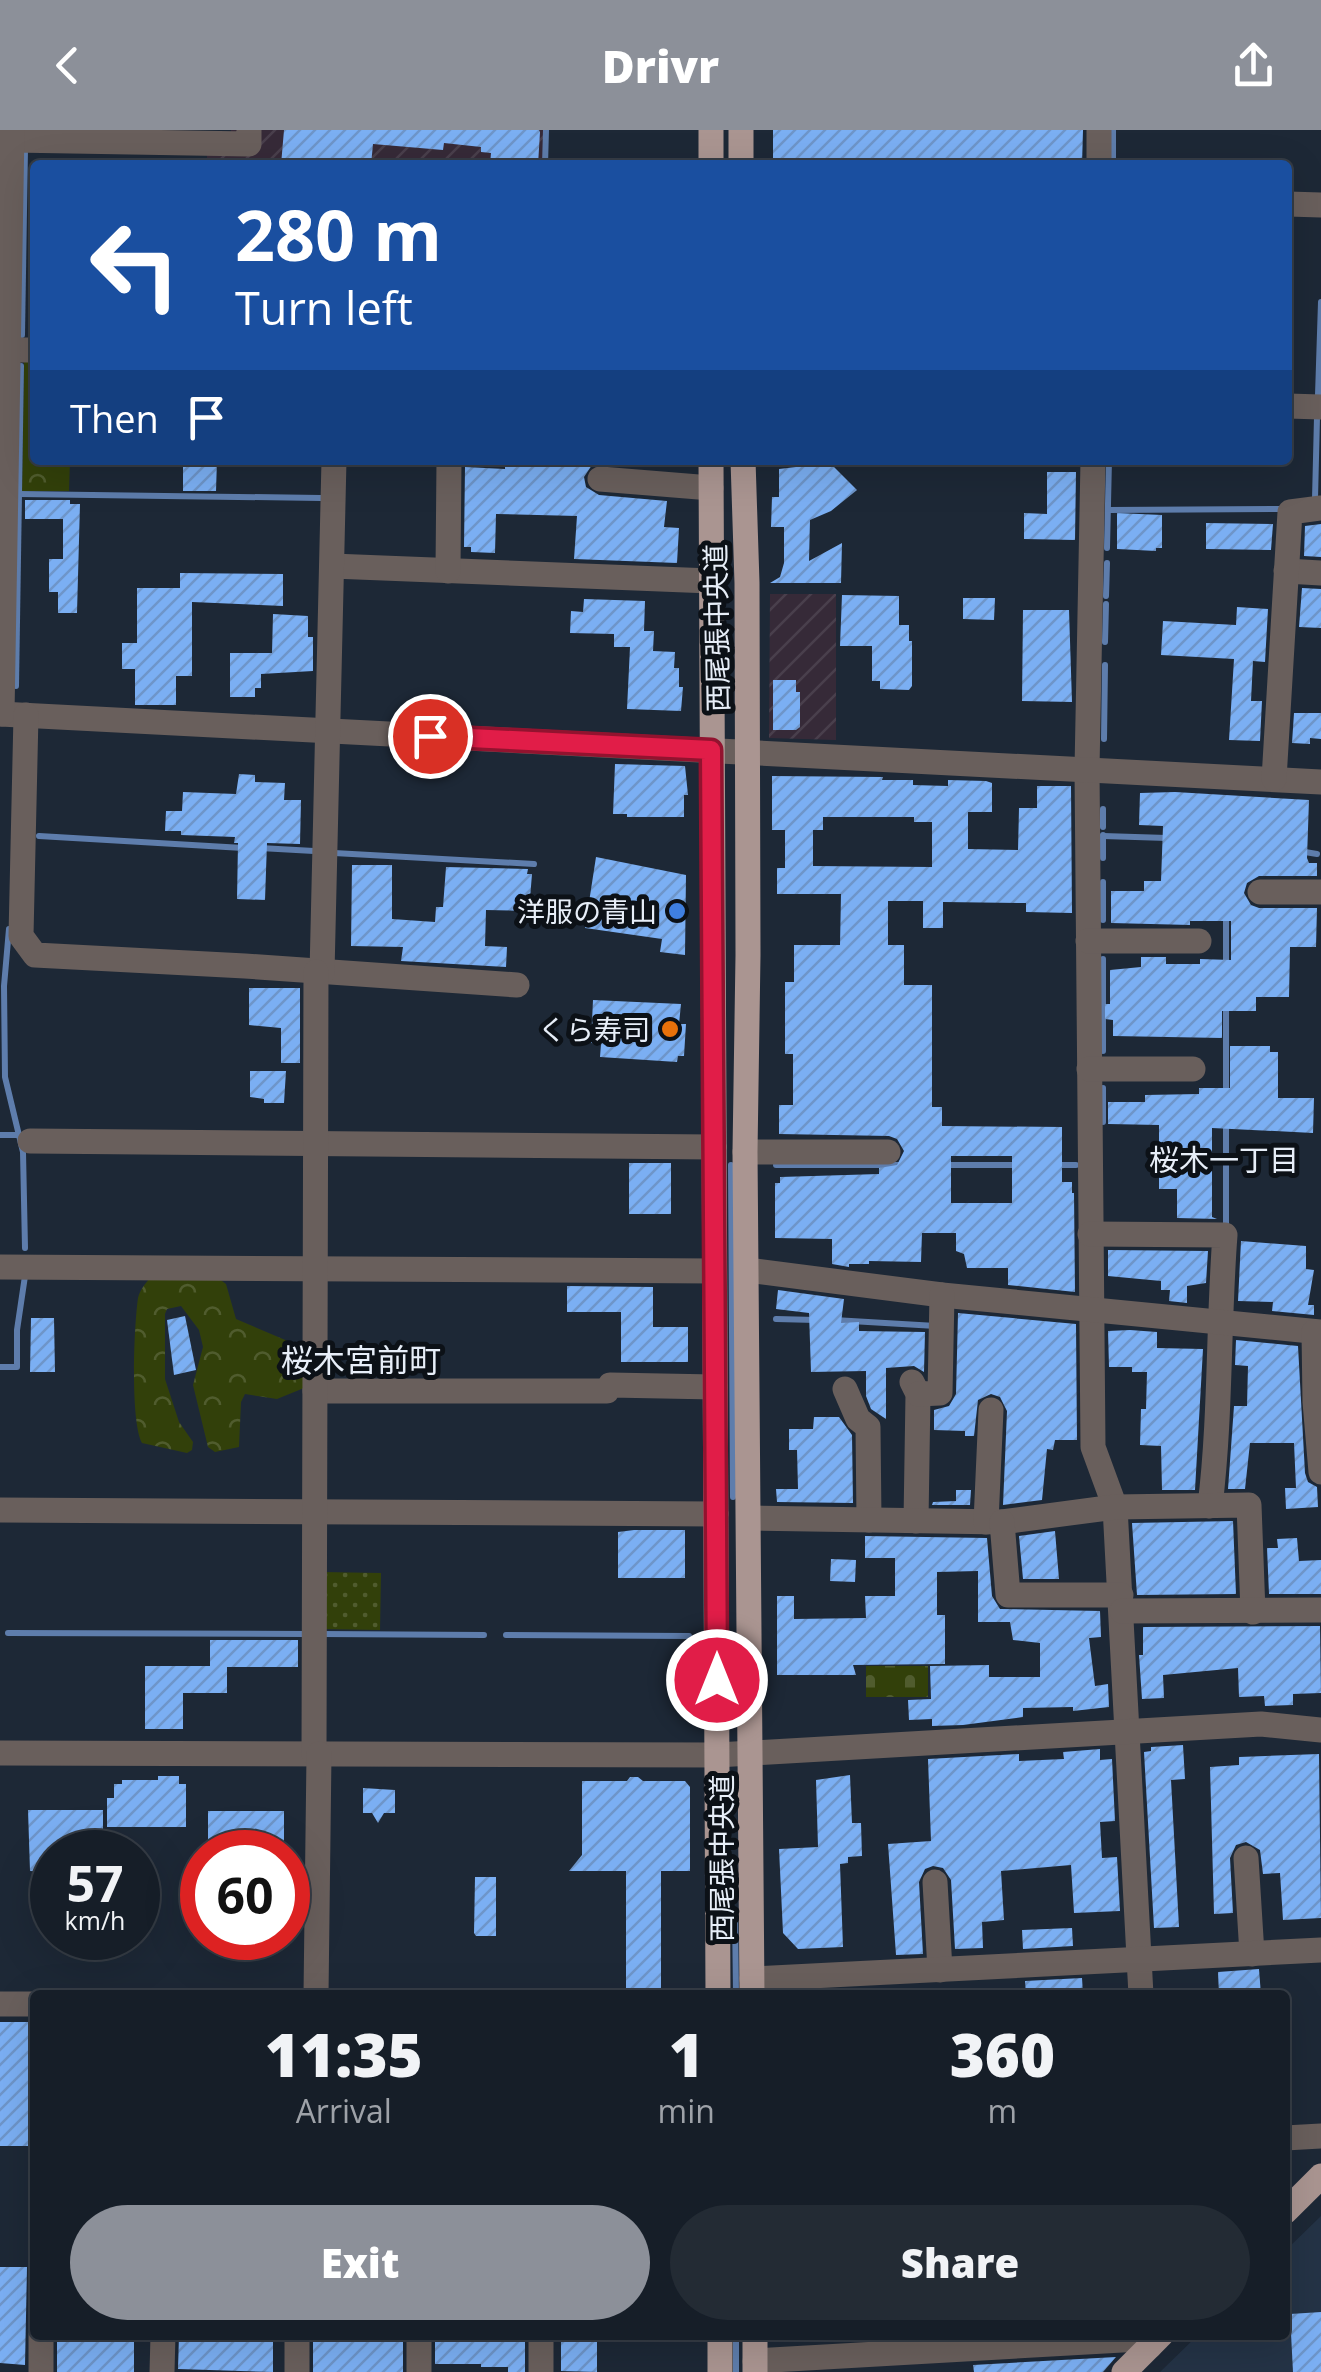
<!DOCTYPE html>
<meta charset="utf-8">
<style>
:root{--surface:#161e28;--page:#232b34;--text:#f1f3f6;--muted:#9ea2a8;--line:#353c45;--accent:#8c9099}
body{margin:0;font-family:"Open Sans","Noto Sans JP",sans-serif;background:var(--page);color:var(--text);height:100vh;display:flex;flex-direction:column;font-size:38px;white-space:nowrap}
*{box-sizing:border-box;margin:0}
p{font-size:32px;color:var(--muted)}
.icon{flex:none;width:55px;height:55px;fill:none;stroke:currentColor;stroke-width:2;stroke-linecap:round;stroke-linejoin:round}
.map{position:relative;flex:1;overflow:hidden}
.side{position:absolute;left:30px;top:1860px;width:1260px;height:350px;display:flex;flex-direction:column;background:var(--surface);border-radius:10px;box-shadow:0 10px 40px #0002,0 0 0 2px var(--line)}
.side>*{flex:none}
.top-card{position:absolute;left:30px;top:30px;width:1262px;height:305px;border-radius:10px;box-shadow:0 10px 40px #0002,0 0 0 2px var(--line);background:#1a4fa0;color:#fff;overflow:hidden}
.speed{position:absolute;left:30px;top:1700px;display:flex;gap:20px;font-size:50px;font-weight:700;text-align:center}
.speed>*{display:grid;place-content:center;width:130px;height:130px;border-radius:50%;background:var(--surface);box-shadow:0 10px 40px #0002,0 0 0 2px var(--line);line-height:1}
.speed small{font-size:25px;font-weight:400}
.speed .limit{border:15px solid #d22;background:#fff;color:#111}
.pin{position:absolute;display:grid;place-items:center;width:85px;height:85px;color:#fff;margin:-42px;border:5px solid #fff;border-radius:50%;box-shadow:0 2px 10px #0007}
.me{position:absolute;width:110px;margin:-55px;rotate:0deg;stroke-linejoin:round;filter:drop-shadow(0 0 8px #0008)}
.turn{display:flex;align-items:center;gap:35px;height:210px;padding:0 40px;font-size:45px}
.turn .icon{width:130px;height:130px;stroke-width:2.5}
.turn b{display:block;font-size:70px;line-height:85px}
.then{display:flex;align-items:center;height:95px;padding:0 40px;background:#0003;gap:20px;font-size:38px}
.eta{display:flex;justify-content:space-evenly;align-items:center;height:170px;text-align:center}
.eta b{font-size:60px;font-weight:800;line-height:70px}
.button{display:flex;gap:20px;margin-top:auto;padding:20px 40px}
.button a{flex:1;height:115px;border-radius:60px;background:var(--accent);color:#fff;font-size:40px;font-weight:800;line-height:115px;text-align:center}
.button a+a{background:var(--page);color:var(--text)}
header{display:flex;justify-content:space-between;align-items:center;height:130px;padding:0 40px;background:var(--accent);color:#fff;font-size:45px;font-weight:800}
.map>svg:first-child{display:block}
.built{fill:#243346}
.industrial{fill:url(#industrial-furrows)}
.grass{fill:url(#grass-dots)}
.forest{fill:url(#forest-crowns)}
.cemetery{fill:url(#cemetery-stones)}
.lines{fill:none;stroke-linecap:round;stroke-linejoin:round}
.stream{stroke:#5e7dac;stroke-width:6}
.building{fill:url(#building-hatch);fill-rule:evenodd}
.minor{stroke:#695f5c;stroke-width:25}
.major{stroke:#aa9591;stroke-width:25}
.route-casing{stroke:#92132f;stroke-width:25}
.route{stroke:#e11d48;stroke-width:18}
.shop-dot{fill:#3f7fe0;stroke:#0c1117;stroke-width:4}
.food-dot{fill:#e8710a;stroke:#0c1117;stroke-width:4}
.labels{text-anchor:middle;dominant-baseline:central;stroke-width:10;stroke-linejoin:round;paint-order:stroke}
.street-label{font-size:28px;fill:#e7eef8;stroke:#0c1117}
.poi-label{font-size:28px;fill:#e7eef8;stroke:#0c1117;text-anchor:end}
.neighbourhood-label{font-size:30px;fill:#e7eef8;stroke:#0c1117}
.quarter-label{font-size:32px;fill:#e7eef8;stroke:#0c1117}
</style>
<header><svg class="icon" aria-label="back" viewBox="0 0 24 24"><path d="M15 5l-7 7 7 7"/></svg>Drivr<svg class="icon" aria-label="share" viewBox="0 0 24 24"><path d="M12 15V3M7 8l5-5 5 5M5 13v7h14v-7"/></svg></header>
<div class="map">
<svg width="1321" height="2242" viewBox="0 0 1321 2242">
<defs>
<pattern id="industrial-furrows" width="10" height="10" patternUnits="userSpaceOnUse" patternTransform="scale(2.5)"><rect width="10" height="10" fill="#362a38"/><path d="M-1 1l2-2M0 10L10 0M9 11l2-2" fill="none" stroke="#493f4c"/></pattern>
<pattern id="grass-dots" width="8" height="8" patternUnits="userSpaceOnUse" patternTransform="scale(2.5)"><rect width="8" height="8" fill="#32400a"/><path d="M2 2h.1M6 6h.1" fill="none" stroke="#505c2e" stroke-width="1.8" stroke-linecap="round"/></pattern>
<pattern id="forest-crowns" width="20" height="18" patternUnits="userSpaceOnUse" patternTransform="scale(2.5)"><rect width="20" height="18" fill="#32400a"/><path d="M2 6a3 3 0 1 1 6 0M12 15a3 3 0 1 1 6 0" fill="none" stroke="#505c2e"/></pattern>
<pattern id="cemetery-stones" width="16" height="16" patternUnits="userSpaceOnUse" patternTransform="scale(2.5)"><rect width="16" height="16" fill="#32400a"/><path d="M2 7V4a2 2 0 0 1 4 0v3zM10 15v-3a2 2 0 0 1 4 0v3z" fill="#505c2e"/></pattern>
<pattern id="building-hatch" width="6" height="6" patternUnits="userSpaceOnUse" patternTransform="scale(2.5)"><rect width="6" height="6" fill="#7baff3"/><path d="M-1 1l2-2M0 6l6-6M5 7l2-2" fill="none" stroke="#6e95c9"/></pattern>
</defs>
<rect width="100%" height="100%" fill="#1d2836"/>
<polygon class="built" points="1321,2086 1321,2242 1160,2242 1198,2205 1285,2205 1285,2121"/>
<g class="industrial">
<polygon points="231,0 544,0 543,35 207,35 207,20 231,20"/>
<polygon points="770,464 836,464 836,610 769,608"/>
</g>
<polygon class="grass" points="321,1442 381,1443 380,1500 321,1499"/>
<g class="forest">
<polygon points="24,230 35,231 35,330 70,330 69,361 22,361"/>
<path d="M150,1148H218L226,1154L236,1189L297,1215L305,1224L304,1258L277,1269L245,1264L241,1272L239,1317L215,1322L208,1317L193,1255L203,1217L199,1200L181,1176L167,1179L165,1184V1249L179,1292L193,1312L192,1320L187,1323L142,1313C130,1290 134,1196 138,1168C140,1160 145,1154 150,1148Z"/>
</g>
<rect class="cemetery" x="866" y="1536" width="62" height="31"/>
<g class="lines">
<g class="stream">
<polyline points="545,35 546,0"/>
<polyline points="1113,35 1113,0"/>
<polyline points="22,205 25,19"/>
<polyline points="1318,265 1321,172"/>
<polyline points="19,364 321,368"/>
<polyline points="1315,369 1317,287"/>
<polyline points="1108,380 1283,379"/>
<polyline points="1107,418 1109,330"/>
<polyline points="1106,466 1107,433"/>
<polyline points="1105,512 1106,474"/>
<polyline points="16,556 21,236"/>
<polyline points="1104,609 1105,535"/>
<polyline points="1103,679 1103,697"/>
<polyline points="1103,705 1103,728"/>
<polyline points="39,706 243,718"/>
<polyline points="1103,706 1167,708"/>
<polyline points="260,718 314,721"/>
<polyline points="1299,721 1317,724"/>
<polyline points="334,723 534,734"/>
<polyline points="1103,790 1103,752"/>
<polyline points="9,799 4,856 5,947 23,1022 25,1118"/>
<polyline points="1226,835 1226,787"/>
<polyline points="1103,921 1103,829"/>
<polyline points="1226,965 1226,877"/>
<polyline points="1103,992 1103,958"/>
<polyline points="0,1005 18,1005"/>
<polyline points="731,1035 733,1367"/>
<polyline points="776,1035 905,1035"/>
<polyline points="942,1035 1020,1035"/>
<polyline points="1057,1035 1076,1035"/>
<polyline points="1226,1100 1226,992"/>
<polyline points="776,1189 816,1190"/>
<polyline points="834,1190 936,1196"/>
<polyline points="0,1237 17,1237 17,1200 25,1146"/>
<polyline points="8,1503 307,1504"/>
<polyline points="321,1504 484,1505"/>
<polyline points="506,1505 689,1506"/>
<polyline points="735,1783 736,1865"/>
<polyline points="736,2205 736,2242"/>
</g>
</g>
<g class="building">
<polygon points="284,0 539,0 540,2 538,35 490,35 491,23 481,22 481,17 444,13 443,20 373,14 371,35 281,35"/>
<polygon points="773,0 1083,0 1082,35 773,35"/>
<polygon points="183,330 217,330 216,361 183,361"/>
<polygon points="505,330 628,331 628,335 592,335 584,347 586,357 599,365 667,371 664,397 679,398 677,433 574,429 577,386 496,384 495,423 471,422 471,417 464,417 465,337 505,339"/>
<polygon points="830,333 857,360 831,381 810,390 809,431 842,413 841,453 770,453 780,447 784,433 784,397 771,397 772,367 779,367 779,339"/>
<polygon points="1047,342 1076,342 1075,410 1024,409 1024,383 1047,384"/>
<polygon points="25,370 70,370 70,374 80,374 77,483 58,483 58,462 49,462 49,429 63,429 63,389 25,389"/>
<polygon points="1117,383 1162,385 1162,418 1156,418 1156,421 1117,419"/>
<polygon points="1206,393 1273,394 1271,420 1206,419"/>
<polygon points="1321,394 1321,427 1304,426 1305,396"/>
<polygon points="180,443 283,444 283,476 192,472 192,546 176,546 176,575 135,575 135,539 122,539 122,513 137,513 137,458 180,458"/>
<polygon points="1302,458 1321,459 1321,498 1299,497"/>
<polygon points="842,465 899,466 899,495 909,495 909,511 912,511 912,556 909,560 880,559 880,551 872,551 872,516 840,516"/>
<polygon points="963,468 995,468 994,490 963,489"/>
<polygon points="584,469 645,471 644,501 654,501 653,521 675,522 674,538 679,538 679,557 683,557 681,581 627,579 630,517 614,517 614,504 570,503 571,481 583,482"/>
<polygon points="1237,477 1268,479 1265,532 1253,531 1251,571 1262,571 1260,611 1229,610 1234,529 1161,525 1163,491 1236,495"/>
<polygon points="1023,480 1069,480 1072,572 1022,571"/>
<polygon points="273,484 308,486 308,507 313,507 313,541 261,544 261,558 255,558 255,567 230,567 230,523 272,523"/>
<polygon points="773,550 796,550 796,562 800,562 800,597 796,600 773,600"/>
<polygon points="1294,583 1321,583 1321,609 1310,608 1310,614 1292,613"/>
<polygon points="615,634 685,636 688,665 684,665 684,687 627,687 627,684 613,684"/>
<polygon points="239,644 255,645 255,652 285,653 284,670 301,670 300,714 267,713 265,770 237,769 238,713 234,713 235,707 181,705 181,701 165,701 166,681 182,681 183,662 236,664"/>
<path d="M772,646L883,647L882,650H913V655L948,656V650L986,651L992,653V682H968V719L1018,720L1019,678H1037V656H1071L1072,783L1026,782V773L943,772V798H923V771H888V815H904V855H932V977H942V996L1062,997V1052H1072V1063H1074L1075,1162L1008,1155V1138H967L964,1124L956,1121V1103H922L921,1132L869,1131V1134H849V1137L832,1134V1109L775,1108V1053H780V1047L879,1044V1038L897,1035L904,1021L897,1009L889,1006L779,1004V975H793V924H785V852H794V815H840L841,764H777V738H785V700H772ZM823,687H914V692H932V737L813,736V700H823ZM951,1026H1012V1073H951Z"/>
<polygon points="1175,662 1309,670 1307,728 1309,733 1317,733 1317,746 1259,746 1247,753 1244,763 1251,775 1259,778 1317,778 1316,817 1290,817 1289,867 1256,867 1256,881 1222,881 1222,908 1113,906 1113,890 1105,889 1105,874 1110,874 1110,840 1141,837 1141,827 1166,827 1166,834 1200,834 1200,829 1231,830 1231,791 1190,791 1190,795 1111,793 1111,761 1144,761 1144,751 1161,751 1163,696 1139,695 1140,663"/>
<polygon points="596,727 686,745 685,825 660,822 662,809 585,798"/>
<polygon points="352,735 392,735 392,789 435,792 436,777 443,777 446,737 528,739 527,744 532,744 529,781 486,780 485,816 507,817 506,837 401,831 403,817 351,816"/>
<polygon points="249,858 300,858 300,933 281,933 281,898 249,895"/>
<polygon points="593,870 681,874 679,894 686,894 684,926 678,926 677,932 600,927 601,914 591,913"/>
<polygon points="1230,916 1270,916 1270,922 1278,922 1278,968 1314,968 1313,1003 1212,998 1212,1087 1217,1089 1177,1088 1177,1059 1159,1059 1159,995 1108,994 1108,972 1145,972 1145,965 1199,964 1199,958 1230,958"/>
<polygon points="250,941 286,941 284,973 264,973 264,969 250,967"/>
<rect x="629" y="1033" width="42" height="51"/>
<polygon points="1241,1111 1306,1116 1306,1139 1314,1140 1308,1175 1314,1175 1314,1185 1272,1181 1273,1172 1238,1171"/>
<polygon points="1108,1120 1208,1121 1206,1153 1187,1156 1187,1173 1169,1171 1170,1160 1161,1160 1161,1151 1108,1146"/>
<polygon points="567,1156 653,1157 653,1197 688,1197 688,1232 621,1232 621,1182 567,1182"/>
<polygon points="778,1160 844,1169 841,1193 859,1192 859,1201 925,1202 924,1242 914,1236 886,1238 886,1289 871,1279 866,1266 866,1241 811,1242 809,1183 776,1179"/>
<polygon points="958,1183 1076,1194 1077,1310 1055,1310 1053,1320 1047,1319 1042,1370 1003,1375 1007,1281 1000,1267 991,1264 978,1270 974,1306 965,1306 965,1301 934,1300 934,1280 949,1276 956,1264"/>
<polygon points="185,1186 196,1240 174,1245 167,1190"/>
<polygon points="31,1188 54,1188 55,1242 30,1242"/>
<polygon points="1130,1200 1157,1202 1157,1218 1203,1219 1195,1360 1162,1360 1161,1316 1140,1315 1141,1279 1146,1279 1147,1242 1132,1242 1132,1237 1109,1237 1108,1201"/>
<polygon points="1236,1210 1298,1216 1305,1343 1308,1352 1317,1357 1318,1377 1286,1379 1285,1358 1296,1358 1294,1313 1250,1313 1245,1359 1228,1359 1234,1276 1247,1276 1248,1236 1235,1235"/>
<polygon points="814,1287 839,1287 852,1305 853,1373 777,1372 776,1359 798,1359 797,1320 789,1320 789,1299 813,1299"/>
<polygon points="956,1360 971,1360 970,1375 932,1375 933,1372 956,1371"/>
<polygon points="1233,1391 1236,1464 1137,1465 1132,1393"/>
<polygon points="634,1400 685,1400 685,1448 618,1448 618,1402"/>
<polygon points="1055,1401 1059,1449 1023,1449 1019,1406"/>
<polygon points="865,1406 987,1408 992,1466 1000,1479 1100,1481 1101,1507 1089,1508 1095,1556 1108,1554 1109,1577 1073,1581 1073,1577 1023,1578 1023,1587 963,1595 932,1596 932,1589 909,1590 908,1570 931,1569 930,1536 989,1535 989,1547 1040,1547 1040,1513 1013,1510 1010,1492 978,1492 978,1441 937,1442 937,1485 945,1485 945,1534 853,1535 856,1545 777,1545 777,1466 794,1466 794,1489 866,1488 865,1466 895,1466 895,1428 865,1428"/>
<polygon points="1297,1408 1299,1431 1321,1430 1321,1464 1269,1464 1267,1418 1278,1418 1277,1409"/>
<polygon points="831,1429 856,1430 855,1452 830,1451"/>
<polygon points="1320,1496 1321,1563 1293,1564 1293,1575 1265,1576 1264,1566 1239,1567 1238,1538 1163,1545 1164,1568 1142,1569 1139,1525 1143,1525 1143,1497"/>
<polygon points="210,1510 298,1510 298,1537 227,1537 227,1563 183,1563 183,1599 145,1599 145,1536 210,1536"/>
<polygon points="1183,1615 1185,1649 1171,1650 1179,1797 1154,1798 1144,1622 1151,1621 1151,1617"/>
<polygon points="1100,1619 1100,1630 1112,1629 1115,1691 1100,1692 1102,1728 1117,1727 1120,1781 1074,1783 1071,1735 1001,1741 1004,1790 982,1792 983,1818 955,1819 951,1750 943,1738 933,1736 925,1739 919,1752 923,1824 896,1825 888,1714 931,1711 928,1629 1019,1624 1019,1631 1064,1629 1063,1622"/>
<polygon points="1319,1624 1321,1788 1283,1790 1280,1743 1263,1744 1260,1720 1246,1712 1236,1715 1230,1728 1233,1783 1214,1784 1210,1637 1239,1635 1239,1627"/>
<polygon points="850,1645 852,1693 861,1693 862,1726 848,1727 848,1733 840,1734 843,1817 798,1819 783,1803 779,1719 818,1717 816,1650"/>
<polygon points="158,1646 179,1646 179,1654 186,1654 186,1697 107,1697 107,1668 114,1668 114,1654 122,1654 122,1650 158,1650"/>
<polygon points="630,1647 638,1647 643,1651 685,1651 690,1657 690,1741 661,1741 661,1860 626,1860 626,1741 569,1741 582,1725 582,1651 627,1651"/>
<polygon points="363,1658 395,1660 395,1683 384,1683 378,1693 372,1683 363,1683"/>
<polygon points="28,1680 103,1680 103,1722 52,1722 52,1742 30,1741"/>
<rect x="208" y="1681" width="76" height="41"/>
<polygon points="475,1747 496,1747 496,1806 476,1806 474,1803"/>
<polygon points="1072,1798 1073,1816 1023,1819 1022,1800"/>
<polygon points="1259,1839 1261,1865 1219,1865 1218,1842"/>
<polygon points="1082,1848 1083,1865 1026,1865 1025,1851"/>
<rect x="0" y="1892" width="35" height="124"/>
<polygon points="0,2137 27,2137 25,2235 0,2233"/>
<polygon points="1321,2182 1321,2242 1293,2242 1290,2184"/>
<polygon points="69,2205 134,2205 134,2242 57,2242 57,2208 69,2208"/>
<polygon points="179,2205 273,2207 273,2242 178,2239"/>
<rect x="313" y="2205" width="90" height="37"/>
<polygon points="435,2205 525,2205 525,2242 508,2242 508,2237 481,2237 481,2234 435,2234"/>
<polygon points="561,2205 597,2205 597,2242 561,2241"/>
<polygon points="1116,2227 1103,2242 974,2242 973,2235"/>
</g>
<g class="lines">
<g class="minor">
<polyline points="12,10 249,14 249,0"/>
<polyline points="1099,35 1099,0"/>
<polyline points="1288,74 1321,75"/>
<polyline points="0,220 35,220"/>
<polyline points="1288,276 1321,277"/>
<polyline points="1093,330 1087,639 1093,1317 1115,1377 1141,1865"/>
<polyline points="600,349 711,358"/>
<polyline points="332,436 711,451"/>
<polyline points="448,441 449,330"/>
<polyline points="1286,441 1321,443"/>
<polyline points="0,584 1321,652"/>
<polyline points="2,584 12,0"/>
<polyline points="26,585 21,806 35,825 245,836 517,855"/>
<polyline points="1274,649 1290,382 1321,378"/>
<polyline points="1260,762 1321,762"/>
<polyline points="1088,811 1199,811"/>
<polyline points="322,843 334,330"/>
<polyline points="1089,939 1193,939"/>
<polyline points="30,1011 714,1017"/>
<polyline points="745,1022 888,1022"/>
<path d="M1090,1104L1225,1105C1218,1196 1221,1286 1210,1376"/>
<polyline points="0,1137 714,1141"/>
<polyline points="747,1140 942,1165 1321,1202"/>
<polyline points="1314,1202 1315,1272 1321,1342"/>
<polyline points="912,1252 918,1264 916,1391"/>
<polyline points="845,1259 858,1289 868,1297 869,1390"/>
<polyline points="315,1261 607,1261 610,1255 715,1257"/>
<polyline points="918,1264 940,1263 942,1165"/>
<polyline points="0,1380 716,1384"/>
<polyline points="750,1388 1002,1392 1115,1377 1249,1375 1253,1482"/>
<polyline points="986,1392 991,1280"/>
<polyline points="1002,1392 1008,1465 1121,1465"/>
<polyline points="1122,1481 1321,1480"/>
<polyline points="0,1623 717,1625 1261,1594 1321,1600"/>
<polyline points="314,1624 316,842"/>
<polyline points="1246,1728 1252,1824"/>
<polyline points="935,1752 940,1840"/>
<polyline points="752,1849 1321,1820"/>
<polyline points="316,1865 319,1624"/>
<polyline points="0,1874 35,1874"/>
<polyline points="1285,2008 1321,2006"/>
<polyline points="297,2205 297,2242"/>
<polyline points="755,2231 1140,2209 1150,2216"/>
<polyline points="41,2242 41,2205"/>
<polyline points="162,2242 163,2205"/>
<polyline points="419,2242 419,2205"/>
<polyline points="541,2242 541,2205"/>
</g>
<g class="major">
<polyline points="711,0 711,35"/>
<polyline points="741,0 741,35"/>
<polyline points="711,330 718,1865"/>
<polyline points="743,330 747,453 748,825 745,1022 752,1865"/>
<polyline points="1285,2082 1321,2046"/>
<polyline points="720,2205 720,2242"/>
<polyline points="755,2205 755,2242"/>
<polyline points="1124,2242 1161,2205"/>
</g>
</g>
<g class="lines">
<g class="route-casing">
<polyline id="route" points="430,606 711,620 717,1550"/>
</g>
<use href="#route" class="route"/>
</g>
<circle class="shop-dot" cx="677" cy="781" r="10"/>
<circle class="food-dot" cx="670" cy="899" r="10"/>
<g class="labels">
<g class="street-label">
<text transform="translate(716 498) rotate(-91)">西尾張中央道</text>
<text transform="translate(721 1728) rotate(-90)">西尾張中央道</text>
</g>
<g class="poi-label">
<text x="657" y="781">洋服の青山</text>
<text x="650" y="899">くら寿司</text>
</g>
<g class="neighbourhood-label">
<text x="1224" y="1029">桜木一丁目</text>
</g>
<g class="quarter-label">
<text x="361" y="1229">桜木宮前町</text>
</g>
</g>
</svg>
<div class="speed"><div>57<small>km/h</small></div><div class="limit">60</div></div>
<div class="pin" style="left:430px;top:606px;background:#d93025"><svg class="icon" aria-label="arrive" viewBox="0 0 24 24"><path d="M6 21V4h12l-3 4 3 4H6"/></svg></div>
<svg class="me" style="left:717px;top:1550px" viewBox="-20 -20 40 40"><circle r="17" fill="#e11d48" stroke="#fff" stroke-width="3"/><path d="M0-11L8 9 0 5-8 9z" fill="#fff"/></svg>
<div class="top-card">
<div class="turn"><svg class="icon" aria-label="left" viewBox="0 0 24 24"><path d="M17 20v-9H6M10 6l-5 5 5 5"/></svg><div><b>280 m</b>Turn left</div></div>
<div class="then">Then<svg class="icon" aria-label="arrive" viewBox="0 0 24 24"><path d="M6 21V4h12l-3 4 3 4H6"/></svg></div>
</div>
<section class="side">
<div class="eta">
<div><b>11:35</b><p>Arrival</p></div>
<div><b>1</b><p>min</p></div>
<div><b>360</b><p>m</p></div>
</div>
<div class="button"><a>Exit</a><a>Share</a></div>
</section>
</div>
